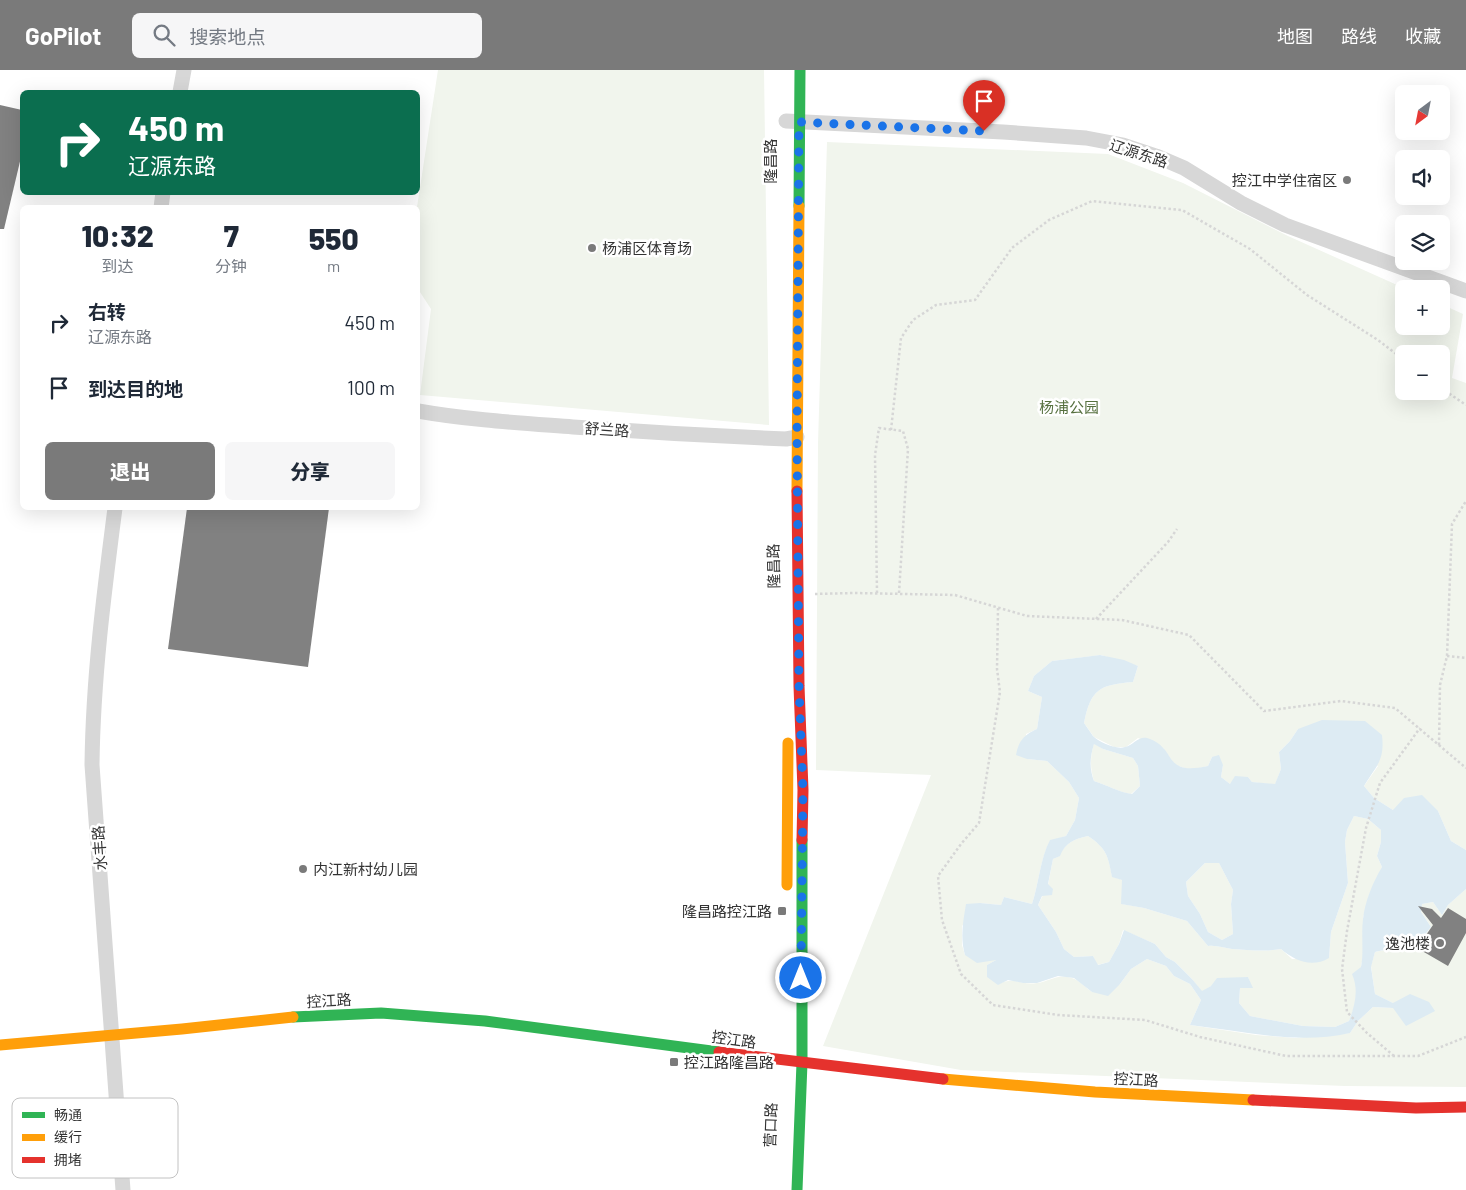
<!DOCTYPE html>
<html lang="zh">
<meta charset="utf-8">
<style>
:root{--surface:#fff;--page:#f6f6f7;--text:#1f2937;--muted:#747a83;--accent:#7a7a7a}
body{margin:0;font-family:Barlow,"Noto Sans SC",sans-serif;background:var(--page);color:var(--text);height:100vh;display:flex;flex-direction:column;font-size:19px;white-space:nowrap}
*{box-sizing:border-box;margin:0}
p{font-size:16px;color:var(--muted)}
.icon{flex:none;width:28px;height:28px;fill:none;stroke:currentColor;stroke-width:2;stroke-linecap:round;stroke-linejoin:round}
.map{position:relative;flex:1;overflow:hidden}
.drawer{position:absolute;left:20px;top:135px;width:400px;height:305px;display:flex;flex-direction:column;background:var(--surface);border-radius:8px;box-shadow:0 5px 20px #0002}
.drawer>*{flex:none}
.top-card{position:absolute;left:20px;top:20px;width:400px;height:105px;border-radius:8px;box-shadow:0 5px 20px #0002;background:#0b6e4f;color:#fff;overflow:hidden}
.needle{width:32px;rotate:212deg}
.fabs{position:absolute;left:1395px;top:15px;display:grid;gap:10px}
.fabs a{display:grid;place-items:center;width:55px;height:55px;border-radius:8px;background:var(--surface);box-shadow:0 5px 20px #0002;font-size:25px}
.pin{position:absolute;display:grid;place-items:center;width:42px;height:42px;color:#fff;margin:-51px -21px;border-radius:50% 50% 50% 0;rotate:-45deg;box-shadow:0 0 5px #0007}
.pin .icon{rotate:45deg}
.me{position:absolute;width:55px;margin:-28px;rotate:0deg;stroke-linejoin:round;filter:drop-shadow(0 0 4px #0008)}
.turn{display:flex;align-items:center;gap:18px;height:105px;padding:0 25px;font-size:22px}
.turn .icon{width:65px;height:65px;stroke-width:2.5}
.turn b{display:block;font-size:35px;line-height:42px}
.eta{display:flex;justify-content:space-evenly;align-items:center;height:85px;text-align:center}
.eta b{font-size:30px;font-weight:800;line-height:35px}
.cta{display:flex;gap:10px;margin-top:auto;padding:10px 25px}
.cta a{flex:1;height:58px;border-radius:8px;background:var(--accent);color:#fff;font-size:20px;font-weight:800;line-height:58px;text-align:center}
.cta a+a{background:var(--page);color:var(--text)}
ul{padding:0;list-style:none}
li{display:flex;align-items:center;gap:15px;height:65px;padding:0 25px}
li div{flex:1}
li b{display:block;font-size:19px}
li em{font-style:normal}
header{display:flex;align-items:center;gap:30px;box-sizing:border-box;height:70px;padding:0 25px;background:var(--accent);color:#fff}
header strong{font-size:24px}
nav{display:flex;gap:28px;margin-inline-start:auto;font-size:18px}
.search{width:350px;height:45px;background:var(--page);display:flex;align-items:center;gap:12px;box-sizing:border-box;padding:0 18px;border-radius:8px;color:var(--muted);font-size:19px}
.map>svg:first-child{display:block}
.green{fill:#f1f5ed;fill-rule:evenodd}
.water{fill:#ddebf3;fill-rule:evenodd}
.building{fill:#818181}
.lines{fill:none;stroke-linecap:round;stroke-linejoin:round}
.path{stroke:#d6d6d6;stroke-width:2.5;stroke-dasharray:2.5 2.5;stroke-linecap:butt}
.street{stroke:#d7d7d7;stroke-width:15}
.fast{stroke:#30b455;stroke-width:11}
.slow{stroke:#ff9f0a;stroke-width:11}
.jam{stroke:#e5322d;stroke-width:11}
.route{stroke:#1a73e8;stroke-width:9;stroke-dasharray:0 16.2}
.poi-dot{fill:#7a7a7a;stroke:#fff;stroke-width:2}
.labels{text-anchor:middle;dominant-baseline:central;stroke-width:5;stroke-linejoin:round;paint-order:stroke}
.street-label{font-size:15px;fill:#333;stroke:#fff}
.poi-label{font-size:15px;fill:#333;stroke:#fff;text-anchor:end}
.park-label{font-size:15px;fill:#56703f;stroke:#fff}
.key{fill:#fff;stroke:#c2c2c2;stroke-width:1}
.key-label{font-size:14px;fill:#333}
</style>
<header>
<strong>GoPilot</strong>
<div class="search"><svg class="icon" aria-label="search" viewBox="0 0 24 24"><circle cx="10" cy="10" r="6"/><path d="M15 15l6 6"/></svg>搜索地点</div>
<nav><a>地图</a><a>路线</a><a>收藏</a></nav>
</header>
<div class="map">
<svg width="1466" height="1120" viewBox="0 0 1466 1120">
<rect width="100%" height="100%" fill="#fff"/>
<g class="green">
<polygon points="438,0 764,0 769,355 420,325 431,239 418,219 417,137"/>
<path d="M827,72L1108,84L1183,113L1288,166L1406,219H1404V256H1441V234L1463,244L1452,308L1466,313V780L1451,771L1438,741L1393,740L1374,728L1364,716L1378,696L1298,659L1290,671L1279,682L1281,699L1275,715L1252,712L1248,707L1230,714L1221,707L1223,695L1212,687L1208,696L1191,700L1175,695L1163,678L1138,668L1126,677H1114L1094,667L1084,653C1091,619 1099,615 1133,612L1138,596L1101,585L1052,591L1034,606L1028,621L1042,627L1037,659L1026,664L1027,689L1047,691L1069,712L1079,728L1075,750L1066,766L1050,771C1040,789 1039,813 1032,834L1004,827L1001,835L980,833L962,856V875L965,885L998,889L987,895V906L998,914C1016,906 1021,916 1037,913C1050,911 1059,903 1072,908C1079,910 1086,918 1092,922L1120,914L1131,899L1147,889L1166,896L1174,906L1190,914L1201,930L1190,955L1256,965L1295,968L1350,963L1358,951L1373,937L1393,938V933L1375,924L1371,896L1375,882C1386,879 1406,879 1414,875C1421,871 1426,864 1431,857L1421,842L1422,834L1433,832L1442,845L1448,835L1466,819V1017L1345,1016L961,1000L823,976L931,705L816,700L818,374ZM1404,284H1441V321H1404Z"/>
<path d="M1094,673L1103,679L1133,688L1138,696L1140,716L1131,724C1118,722 1107,715 1094,711C1090,698 1090,687 1094,673Z"/>
<path d="M1354,746L1368,749L1381,760V772L1377,786L1382,797L1369,825L1363,848L1364,880L1361,897L1356,913V933L1349,951L1335,957L1303,956L1250,946L1239,933L1240,917L1252,918L1248,907L1211,916L1202,922L1192,909L1175,892L1166,887L1155,874L1123,860L1119,874L1109,892L1097,895L1093,886L1074,887L1064,879L1056,862L1038,835L1048,815L1053,789L1059,786C1065,773 1074,769 1088,766C1106,778 1108,785 1112,806L1122,810V834L1144,838L1187,851L1208,876C1217,875 1223,878 1232,879C1248,880 1265,882 1281,879L1292,889L1329,888L1331,862L1348,813L1345,772L1347,760Z"/>
<polygon points="1205,793 1219,793 1233,820 1231,834 1233,864 1222,870 1208,862 1200,844 1188,826 1186,812"/>
</g>
<path class="water" d="M1100,585L1124,590L1138,596L1133,612C1099,615 1091,619 1084,653C1087,657 1090,662 1093,666C1099,672 1116,680 1125,677C1134,675 1139,664 1150,669C1178,680 1162,706 1208,696L1212,687L1219,685L1223,695L1221,707L1230,714L1235,706L1248,707L1252,712L1275,714L1281,699L1279,682L1290,671L1298,659L1322,650L1365,651L1382,665C1385,691 1376,696 1364,716L1374,728L1393,740L1404,728L1422,725L1438,741L1451,771L1466,780V819L1448,835L1442,845L1433,832L1422,834L1421,842L1431,857C1426,863 1421,871 1414,875C1408,879 1385,879 1375,882L1371,897L1375,924L1393,933L1410,924L1429,932L1435,941L1406,956L1393,938L1373,937L1358,951L1350,963C1297,975 1243,961 1190,955L1201,930L1190,914L1174,906L1166,896L1147,889L1131,899L1120,914L1108,926L1092,922L1074,908L1058,906L1037,913H1023L1008,910L998,915L987,907V895L996,890L977,893L965,885C960,868 963,852 966,834L980,833L1001,835L1004,827L1032,834C1039,813 1040,789 1050,770L1066,766L1075,750L1079,728L1069,712L1047,691L1027,689L1016,685C1019,670 1024,665 1037,659L1042,627L1028,621L1034,606L1052,591ZM1094,674L1103,679L1133,688L1138,696L1140,716L1132,724C1118,722 1107,715 1094,711C1089,698 1090,687 1094,674ZM1354,746L1368,749L1381,760V772L1377,786L1382,797C1373,812 1365,831 1363,849C1361,865 1364,881 1361,897L1352,904C1359,920 1355,935 1349,951L1335,957L1303,956L1250,946L1239,933L1240,918H1253L1248,907L1217,908L1211,916L1202,921L1192,909L1175,892L1166,887L1155,874L1124,860L1119,874L1109,892L1098,895L1093,886L1074,887L1064,879L1056,862L1038,835L1042,826L1052,825L1053,819L1048,814L1053,789L1060,786C1065,773 1074,769 1088,766C1106,778 1108,785 1112,807L1122,810L1121,834L1144,838L1187,851L1208,876C1217,875 1223,878 1232,879C1248,880 1265,882 1281,879C1295,891 1312,898 1329,888L1331,862L1348,813L1345,772L1347,760ZM1205,793H1219L1233,820L1231,834L1233,864L1222,870L1208,862L1200,844L1188,826L1186,812Z"/>
<g class="building">
<polygon points="0,35 22,40 22,83 4,159 0,159"/>
<polygon points="187,438 329,438 308,597 168,579"/>
<polygon points="1418,836 1432,839 1441,848 1448,838 1466,849 1466,863 1448,896 1417,878 1433,855"/>
</g>
<g class="lines">
<g class="path">
<polyline points="1441,318 1466,335"/>
<polyline points="891,360 901,268 913,250 936,235 975,230 1012,178 1049,150 1092,131 1182,140 1250,179 1307,225 1378,270 1404,290"/>
<polyline points="877,523 875,385 879,358 903,361 908,379 899,523"/>
<polyline points="815,524 854,523 955,525 1027,546 1122,550 1189,565 1264,641 1341,631 1395,638 1466,698"/>
<polyline points="998,538 997,599 1000,622 979,753 961,774 938,806 942,850 961,904 993,935 1058,945 1145,950 1200,967 1286,986 1418,986 1466,967"/>
<polyline points="1096,549 1168,472 1177,459"/>
<polyline points="1447,586 1466,588"/>
<polyline points="1439,675 1440,615 1447,586 1452,454 1466,431"/>
<polyline points="1394,986 1367,963 1347,942 1342,899 1347,861 1366,758 1380,713 1420,658"/>
</g>
<g class="street">
<polyline points="180,22 184,0"/>
<polyline points="786,51 1003,62 1086,68 1123,75 1156,86 1184,98 1241,133 1285,155 1466,221"/>
<polyline points="161,138 163,122"/>
<path d="M418,341C469,350 521,353 573,357C644,362 715,366 786,369L797,367"/>
<path d="M115,438C104,523 93,608 92,695L123,1120"/>
</g>
<g class="fast">
<polyline points="799,136 800,0"/>
<polyline points="293,947 381,943 485,951 719,982"/>
<polyline points="797,1120 802,993 802,770"/>
</g>
<g class="slow">
<polyline points="797,421 799,136"/>
<polyline points="787,815 788,673"/>
<polyline points="0,975 182,959 293,947"/>
<polyline points="943,1009 1095,1022 1253,1030"/>
</g>
<g class="jam">
<polyline points="797,421 799,616 803,720 802,770"/>
<polyline points="719,982 943,1009"/>
<polyline points="1253,1030 1416,1038 1466,1037"/>
</g>
</g>
<g class="lines">
<polyline class="route" points="801,908 803,720 799,616 797,367 799,52 984,61"/>
</g>
<g class="poi-dot">
<circle cx="1347" cy="110" r="5"/>
<circle cx="592" cy="178" r="5"/>
<circle cx="303" cy="799" r="5"/>
<rect x="777" y="836" width="10" height="10" rx="2.5"/>
<circle cx="1440" cy="873" r="5"/>
<rect x="669" y="987" width="10" height="10" rx="2.5"/>
</g>
<g class="labels">
<g class="street-label">
<text transform="translate(1139 83) rotate(18)">辽源东路</text>
<text transform="translate(770 91) rotate(-90)">隆昌路</text>
<text transform="translate(607 359) rotate(4)">舒兰路</text>
<text transform="translate(773 496) rotate(-91)">隆昌路</text>
<text transform="translate(99 778) rotate(-94)">水丰路</text>
<text transform="translate(329 930) rotate(-3)">控江路</text>
<text transform="translate(734 969) rotate(8)">控江路</text>
<text transform="translate(1136 1009) rotate(3)">控江路</text>
<text transform="translate(770 1055) rotate(-88)">营口路</text>
</g>
<g class="poi-label">
<text x="1337" y="110">控江中学住宿区</text>
<text x="602" y="178" text-anchor="start">杨浦区体育场</text>
<text x="313" y="799" text-anchor="start">内江新村幼儿园</text>
<text x="772" y="841">隆昌路控江路</text>
<text x="1430" y="873">逸池楼</text>
<text x="684" y="992" text-anchor="start">控江路隆昌路</text>
</g>
<g class="park-label">
<text x="1069" y="337">杨浦公园</text>
</g>
</g>
<rect x="12" y="1028" width="166" height="80" rx="8" class="key"/>
<rect x="22" y="1042" width="23" height="6" fill="#30b455"/>
<rect x="22" y="1064" width="23" height="7" fill="#ff9f0a"/>
<rect x="22" y="1087" width="23" height="6" fill="#e5322d"/>
<g class="key-label">
<text x="54" y="1050">畅通</text>
<text x="54" y="1072">缓行</text>
<text x="54" y="1095">拥堵</text>
</g>
</svg>
<div class="fabs">
<a><svg class="needle" viewBox="-14 -14 28 28"><path d="M0-13l5 13h-10z" fill="#e53935"/><path d="M0 13l5-13h-10z" fill="#747a83"/></svg></a>
<a><svg class="icon" aria-label="sound" viewBox="0 0 24 24"><path d="M4 9h4l5-4v14l-5-4H4zM17 9q2 3 0 6"/></svg></a>
<a><svg class="icon" aria-label="layers" viewBox="0 0 24 24"><path d="M12 4l9 5-9 5-9-5zM3 14l9 5 9-5"/></svg></a>
<a>+</a>
<a>−</a>
</div>
<div class="pin" style="left:984px;top:61px;background:#d93025"><svg class="icon" aria-label="arrive" viewBox="0 0 24 24"><path d="M6 21V4h12l-3 4 3 4H6"/></svg></div>
<svg class="me" style="left:801px;top:908px" viewBox="-20 -20 40 40"><circle r="17" fill="#1a73e8" stroke="#fff" stroke-width="3"/><path d="M0-11L8 9 0 5-8 9z" fill="#fff"/></svg>
<div class="top-card">
<div class="turn"><svg class="icon" aria-label="right" viewBox="0 0 24 24"><path d="M7 20v-9h11M14 6l5 5-5 5"/></svg><div><b>450 m</b>辽源东路</div></div>
</div>
<section class="drawer">
<div class="eta">
<div><b>10:32</b><p>到达</p></div>
<div><b>7</b><p>分钟</p></div>
<div><b>550</b><p>m</p></div>
</div>
<ul>
<li><svg class="icon" aria-label="right" viewBox="0 0 24 24"><path d="M7 20v-9h11M14 6l5 5-5 5"/></svg><div><b>右转</b><p>辽源东路</p></div><em>450 m</em></li>
<li><svg class="icon" aria-label="arrive" viewBox="0 0 24 24"><path d="M6 21V4h12l-3 4 3 4H6"/></svg><div><b>到达目的地</b></div><em>100 m</em></li>
</ul>
<div class="cta"><a>退出</a><a>分享</a></div>
</section>
</div>
